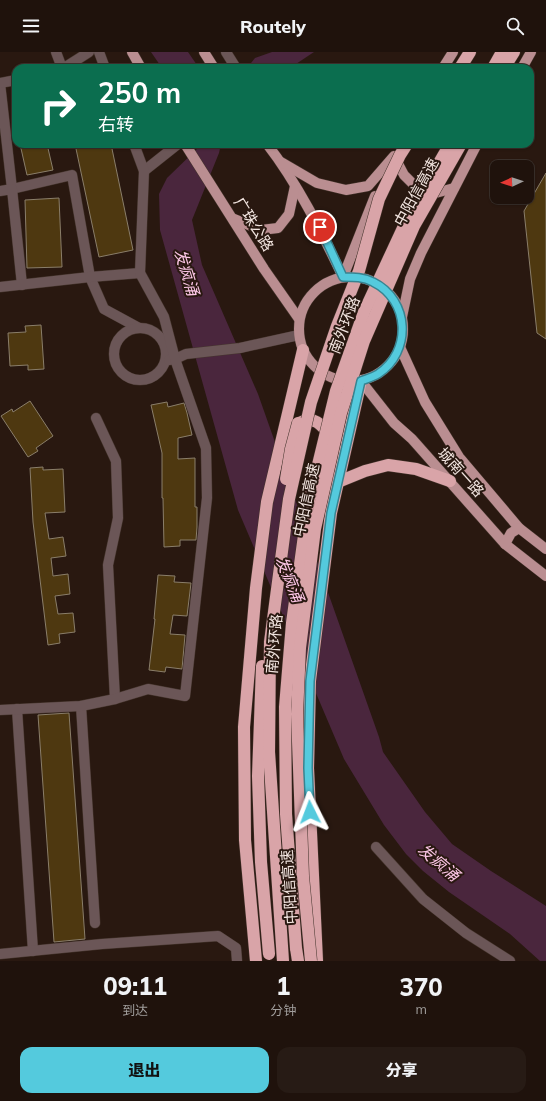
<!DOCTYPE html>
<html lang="zh">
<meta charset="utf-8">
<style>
:root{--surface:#1f120c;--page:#271b15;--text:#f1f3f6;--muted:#a19e9d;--line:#3c322d;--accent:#54cadd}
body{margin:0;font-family:Mulish,"Noto Sans SC",sans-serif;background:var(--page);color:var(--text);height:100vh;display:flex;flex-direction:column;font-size:15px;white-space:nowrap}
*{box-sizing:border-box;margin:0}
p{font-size:13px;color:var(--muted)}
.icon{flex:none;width:22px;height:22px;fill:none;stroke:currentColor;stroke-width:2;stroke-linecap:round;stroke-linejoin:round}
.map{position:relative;height:909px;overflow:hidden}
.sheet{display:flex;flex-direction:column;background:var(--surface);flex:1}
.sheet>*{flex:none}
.banner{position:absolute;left:12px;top:12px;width:522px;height:84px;border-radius:12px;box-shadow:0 1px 3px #0004,0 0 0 1px var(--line);background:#0b6e4f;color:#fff;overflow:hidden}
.needle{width:26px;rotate:267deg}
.fabs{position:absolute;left:490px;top:108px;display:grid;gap:8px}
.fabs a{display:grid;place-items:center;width:44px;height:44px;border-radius:8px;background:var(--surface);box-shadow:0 1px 3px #0004,0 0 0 1px var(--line);font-size:20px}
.pin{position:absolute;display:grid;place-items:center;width:34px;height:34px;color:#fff;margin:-17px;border:2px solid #fff;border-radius:50%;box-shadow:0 1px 4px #0007}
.me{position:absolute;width:44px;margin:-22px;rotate:357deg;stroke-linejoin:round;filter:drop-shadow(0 0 3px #0008)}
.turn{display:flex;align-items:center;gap:14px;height:84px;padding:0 20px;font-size:18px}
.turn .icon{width:52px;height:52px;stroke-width:2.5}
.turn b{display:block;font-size:28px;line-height:34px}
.eta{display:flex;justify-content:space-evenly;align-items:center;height:68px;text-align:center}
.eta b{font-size:24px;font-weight:800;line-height:28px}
.primary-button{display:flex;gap:8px;margin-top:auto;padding:8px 20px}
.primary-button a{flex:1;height:46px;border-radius:12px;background:var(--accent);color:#111;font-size:16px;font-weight:800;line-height:46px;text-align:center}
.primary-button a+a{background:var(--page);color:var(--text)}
header{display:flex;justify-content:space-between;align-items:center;height:52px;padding:0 20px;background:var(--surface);font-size:18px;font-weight:800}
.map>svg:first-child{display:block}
.water{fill:#4a263d}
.building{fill:#4e3810;stroke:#8a7e6a}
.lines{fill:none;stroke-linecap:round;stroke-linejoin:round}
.minor-casing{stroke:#45352d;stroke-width:11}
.major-casing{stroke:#45352d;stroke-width:11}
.highway-casing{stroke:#45352d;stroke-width:13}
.minor{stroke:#6b5657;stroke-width:10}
.major{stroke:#ba8e91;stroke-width:10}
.highway{stroke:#d9a4a8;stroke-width:12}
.highway-bridge-casing{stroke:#45352d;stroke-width:13;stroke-linecap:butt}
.highway-bridge{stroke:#d9a4a8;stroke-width:12}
.route-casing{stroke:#378390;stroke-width:10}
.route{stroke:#54cadd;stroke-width:7}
.labels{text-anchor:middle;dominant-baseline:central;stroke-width:4;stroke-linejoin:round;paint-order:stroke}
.street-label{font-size:15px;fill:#f2e5e0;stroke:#291810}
.water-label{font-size:16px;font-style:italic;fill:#fcc6e6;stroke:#291810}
</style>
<header><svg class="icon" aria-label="menu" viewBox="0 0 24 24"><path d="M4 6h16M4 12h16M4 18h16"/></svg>Routely<svg class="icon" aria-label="search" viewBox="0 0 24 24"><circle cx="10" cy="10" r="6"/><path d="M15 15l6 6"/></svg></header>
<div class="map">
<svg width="546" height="909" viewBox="0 0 546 909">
<rect width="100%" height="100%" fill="#291810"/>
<g class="water">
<polygon points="151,0 188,0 199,16 162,16"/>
<polygon points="272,0 314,0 290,16 242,16 251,11 255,6"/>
<polygon points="199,92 221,92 219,101 192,168 202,213 258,342 379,685 383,700 425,760 452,792 491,819 546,854 546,909 540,909 510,882 449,840 423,819 406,802 384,773 344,707 238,458 160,178 159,142 167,126 200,94"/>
</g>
<g class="building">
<polygon points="20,92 47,92 53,118 27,123"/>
<polygon points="75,92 111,92 133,198 99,205"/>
<polygon points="546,121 546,287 537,281 524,159"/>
<polygon points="59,146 62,215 27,216 25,148"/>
<polygon points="41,273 44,317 28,318 28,313 10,314 8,281 26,280 25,274"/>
<polygon points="30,349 53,384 36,396 38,399 28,405 1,364 12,357 13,360"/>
<polygon points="167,350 168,355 184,351 187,361 192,383 178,386 178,407 195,406 195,455 197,455 197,475 196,488 180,488 180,494 164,495 163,446 162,446 162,401 151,353"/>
<polygon points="43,415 43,418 63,417 65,460 45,461 49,487 63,485 66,504 51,506 53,524 68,522 70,542 55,544 58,562 73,561 75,580 59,582 60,591 48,593 33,470 30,416"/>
<polygon points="158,523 175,524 174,530 191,531 187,564 173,563 170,582 185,583 182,617 166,615 165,620 149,618 155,567 154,567"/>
<polygon points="69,661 85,887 54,890 38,663"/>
</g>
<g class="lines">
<g class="minor-casing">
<g id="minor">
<polyline points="56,0 62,16"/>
<polyline points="99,0 105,16"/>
<polyline points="226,0 236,16"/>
<polyline points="64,16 89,0"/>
<polyline points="0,31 12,137 72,123 90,225 104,257 139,276"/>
<polyline points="0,31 16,28"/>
<polyline points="144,119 178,92"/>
<polyline points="0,139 12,137 22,233"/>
<polyline points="0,235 90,225 140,221"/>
<circle cx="140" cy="302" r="26"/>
<polyline points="169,308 175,307 186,302 240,296 299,283"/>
<polyline points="96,366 116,409 118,466 108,513 115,647"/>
<polyline points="81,654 95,871"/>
<polyline points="17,657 33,899"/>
<polyline points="0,658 81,654 115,647 148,637 185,644 207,446 206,396 175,307 164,265 140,221 144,119 134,92"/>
<polyline points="376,795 423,847 466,881 510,909"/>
<polyline points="0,902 102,892 218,884 236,896 237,909"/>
</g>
</g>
<g class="major-casing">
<g id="major">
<polyline points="132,0 141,16"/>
<polyline points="204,0 214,16"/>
<polyline points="443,16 453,0"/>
<polyline points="522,16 531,0"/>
<polyline points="185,92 264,217 299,267"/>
<path d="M267,92C298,132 321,179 343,225"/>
<polyline points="281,110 317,131 346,138 368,134 394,104 404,123 416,135 432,142 454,136"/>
<polyline points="234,167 261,178 278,176 289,162 295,134"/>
<circle cx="351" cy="277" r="52"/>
<polyline points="343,225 375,144"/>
<polyline points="402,265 410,227 421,201 477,92"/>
<polyline points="400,295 425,350 459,405 519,476 546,497"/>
<polyline points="361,329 394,371 412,387 505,492 546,524"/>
<polyline points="505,492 511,481 519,476"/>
</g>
</g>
<g class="highway-casing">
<g id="highway">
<polyline points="460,16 470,0"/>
<polyline points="493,16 502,0"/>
<polyline points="504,16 514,0"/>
<path d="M298,372C314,362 322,373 331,385"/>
<polyline points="338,425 338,430 365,419 388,413 416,417 450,429"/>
<polyline points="296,896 298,909"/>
<polyline points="256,909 245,788 244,675 256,536 267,450 303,298"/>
<polyline points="317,909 308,716 310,629 331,461 361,329"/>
</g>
</g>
<use href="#minor" class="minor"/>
<use href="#major" class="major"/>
<use href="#highway" class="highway"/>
<g class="highway-bridge-casing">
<g id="highway-bridge">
<polyline points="286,427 291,397 298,371"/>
<polyline points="262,614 258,724 261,810 269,902"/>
<polyline points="296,896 286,762 285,655 292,571 308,454 336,339 364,260 410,161 450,92"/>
<polyline points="283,909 269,700 270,590 289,447 311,350 337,274 359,219 379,147 400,103 407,92"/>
<polyline points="311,909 303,824 297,662 300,596 315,477 341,361 364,289 414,174 461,92"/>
</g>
</g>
<use href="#highway-bridge" class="highway-bridge"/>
</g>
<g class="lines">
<g class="route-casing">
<path id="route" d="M310,760L308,716L310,629L331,461L361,329C366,327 373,325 378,322C412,300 410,248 373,230C364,225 354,225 343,225L320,175"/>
</g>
<use href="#route" class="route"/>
</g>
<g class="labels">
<g class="street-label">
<text transform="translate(416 140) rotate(-61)">中阳信高速</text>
<text transform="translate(254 172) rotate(58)">广珠公路</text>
<text transform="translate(344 273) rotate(-69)">南外环路</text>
<text transform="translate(461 420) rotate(48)">城南一路</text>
<text transform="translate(306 448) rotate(-78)">中阳信高速</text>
<text transform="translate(274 592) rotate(-85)">南外环路</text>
<text transform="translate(289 835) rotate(-94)">中阳信高速</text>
</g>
<g class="water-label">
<text transform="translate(187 220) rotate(73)">发疯涌</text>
<text transform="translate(290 527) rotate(68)">发疯涌</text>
<text transform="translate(439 810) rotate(40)">发疯涌</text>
</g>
</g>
</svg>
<div class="fabs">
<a><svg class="needle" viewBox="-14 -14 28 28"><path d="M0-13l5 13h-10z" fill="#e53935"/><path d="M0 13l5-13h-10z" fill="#a19e9d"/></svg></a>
</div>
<div class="pin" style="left:320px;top:175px;background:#d93025"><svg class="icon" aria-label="arrive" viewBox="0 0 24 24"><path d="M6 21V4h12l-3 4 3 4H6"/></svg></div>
<svg class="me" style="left:310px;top:760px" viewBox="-20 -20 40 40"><path d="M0-17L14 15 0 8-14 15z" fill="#54cadd" stroke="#fff" stroke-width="4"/></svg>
<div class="banner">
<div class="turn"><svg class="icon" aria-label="right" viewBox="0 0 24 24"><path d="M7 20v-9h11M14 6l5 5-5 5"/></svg><div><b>250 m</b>右转</div></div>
</div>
</div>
<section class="sheet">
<div class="eta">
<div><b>09:11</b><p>到达</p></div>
<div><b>1</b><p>分钟</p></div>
<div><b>370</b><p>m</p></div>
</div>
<div class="primary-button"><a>退出</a><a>分享</a></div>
</section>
